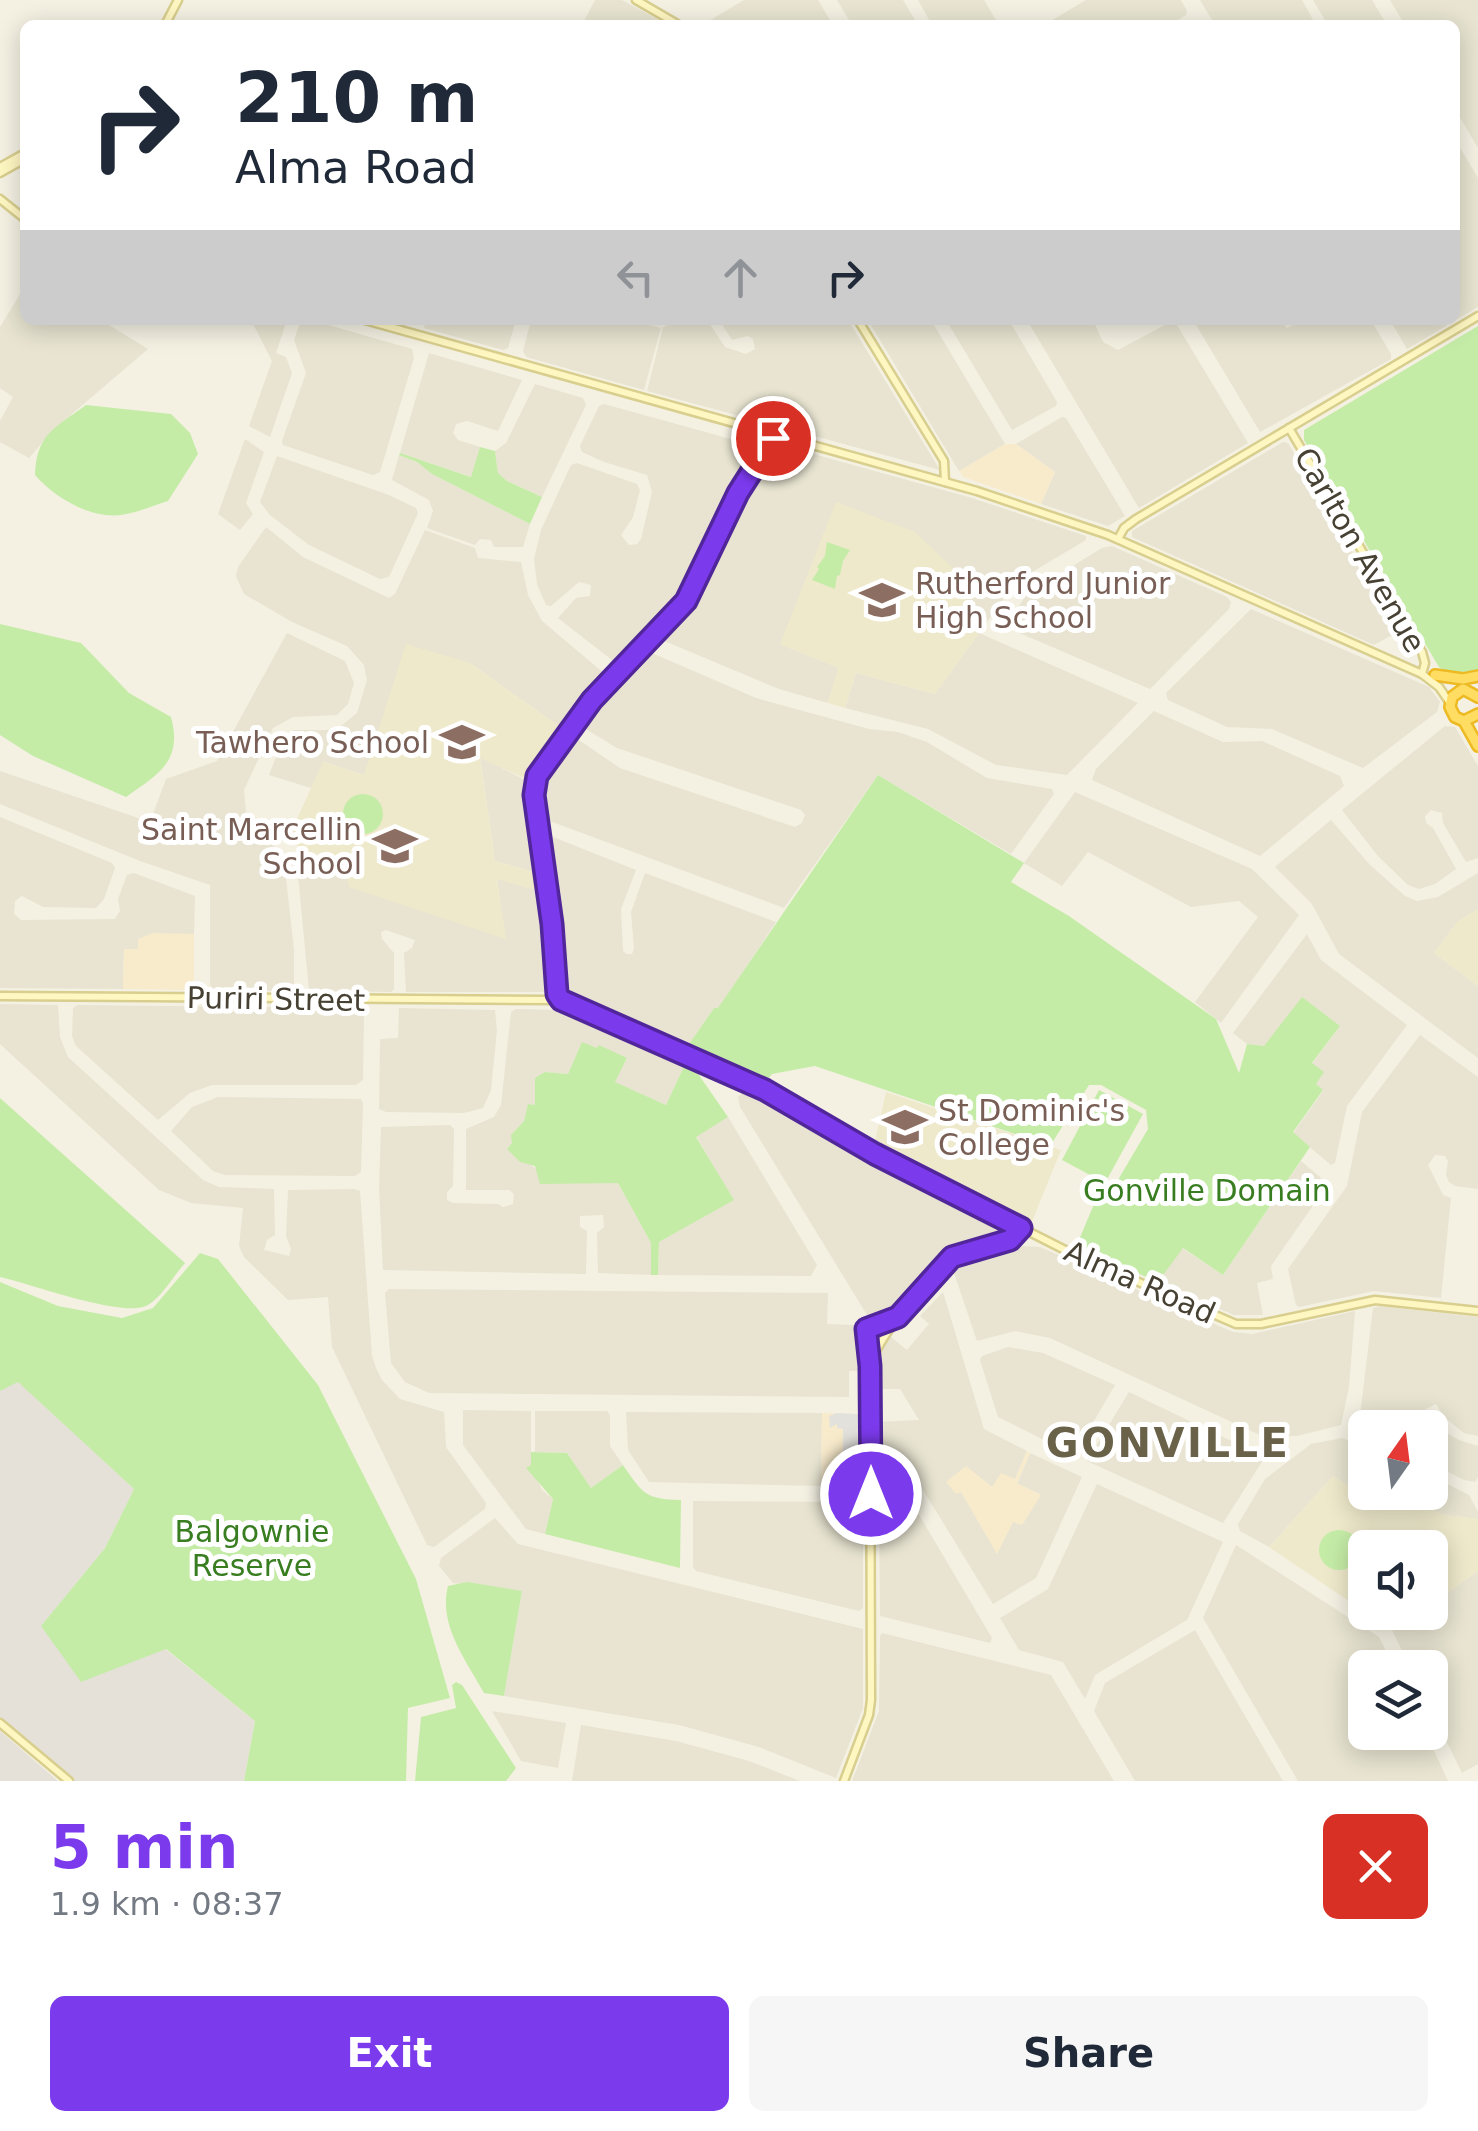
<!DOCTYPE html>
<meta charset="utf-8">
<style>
:root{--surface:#fff;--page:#f6f6f7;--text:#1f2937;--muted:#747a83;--accent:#7c3aed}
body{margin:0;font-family:"DejaVu Sans",sans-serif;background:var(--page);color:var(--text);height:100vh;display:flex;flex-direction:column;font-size:38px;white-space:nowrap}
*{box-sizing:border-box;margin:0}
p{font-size:32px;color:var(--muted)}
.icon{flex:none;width:55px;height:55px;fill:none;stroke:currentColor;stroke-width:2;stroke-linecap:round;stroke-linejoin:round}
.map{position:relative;height:1781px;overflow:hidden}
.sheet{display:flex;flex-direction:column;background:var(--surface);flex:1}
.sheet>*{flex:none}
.banner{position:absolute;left:20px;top:20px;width:1440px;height:305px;border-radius:15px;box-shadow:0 5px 25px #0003;background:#fff;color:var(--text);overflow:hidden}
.needle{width:65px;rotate:14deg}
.tools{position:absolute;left:1348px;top:1410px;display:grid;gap:20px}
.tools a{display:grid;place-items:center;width:100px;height:100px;border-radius:15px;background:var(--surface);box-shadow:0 5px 25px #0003;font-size:50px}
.pin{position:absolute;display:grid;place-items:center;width:85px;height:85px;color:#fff;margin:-42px;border:5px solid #fff;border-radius:50%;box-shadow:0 2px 10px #0007}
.me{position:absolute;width:110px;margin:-55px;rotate:0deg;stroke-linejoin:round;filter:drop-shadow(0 0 8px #0008)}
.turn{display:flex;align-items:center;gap:35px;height:210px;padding:0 50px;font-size:45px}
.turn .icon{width:130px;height:130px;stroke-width:2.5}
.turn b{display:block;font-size:70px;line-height:85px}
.lanes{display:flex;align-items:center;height:95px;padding:0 50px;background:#0003;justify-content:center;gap:50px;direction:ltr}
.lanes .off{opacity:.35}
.round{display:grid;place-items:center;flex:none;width:105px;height:105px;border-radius:15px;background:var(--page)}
.headline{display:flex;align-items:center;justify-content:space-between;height:170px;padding:0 50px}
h1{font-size:60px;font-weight:600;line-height:75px;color:var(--accent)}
.cta{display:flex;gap:20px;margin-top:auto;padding:20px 50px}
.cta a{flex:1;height:115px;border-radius:15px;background:var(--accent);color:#fff;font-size:40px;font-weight:600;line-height:115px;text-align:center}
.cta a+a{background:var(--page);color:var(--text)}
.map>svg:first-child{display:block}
.residential{fill:#e8e4d1}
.commercial{fill:#f8ebcc}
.industrial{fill:#e5e1d9}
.education{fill:#eee9cb}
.green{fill:#c5eca7}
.parking{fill:#e3e1dc}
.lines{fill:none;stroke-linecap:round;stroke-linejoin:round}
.secondary-casing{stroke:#d8ce8e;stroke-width:11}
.highway-casing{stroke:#edba24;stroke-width:14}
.secondary{stroke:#fff7c2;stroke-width:6}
.highway{stroke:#ffdd63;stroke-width:9}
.route-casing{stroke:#51269a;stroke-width:25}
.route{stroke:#7c3aed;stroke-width:18}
.labels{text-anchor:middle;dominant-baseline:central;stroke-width:10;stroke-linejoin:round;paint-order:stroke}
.street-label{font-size:30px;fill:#464133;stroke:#fff}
.education-label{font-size:30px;fill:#785e54;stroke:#fff;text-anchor:start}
.park-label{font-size:30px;fill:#397d21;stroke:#fff}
.district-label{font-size:40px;font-weight:bold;letter-spacing:2.5px;fill:#6a6149;stroke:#fff}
</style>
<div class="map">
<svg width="1478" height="1781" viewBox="0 0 1478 1781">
<rect width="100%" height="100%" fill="#f4f1e3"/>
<g class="residential">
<polygon points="595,0 622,0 668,25 582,25"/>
<polygon points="744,0 818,0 833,25 702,25"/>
<polygon points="837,0 903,0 918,25 852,25"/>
<polygon points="918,0 984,0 999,25 932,25"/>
<polygon points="1086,0 1181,0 1187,11 1186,15 1170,25 1044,25"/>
<polygon points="1200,0 1302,0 1316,25 1215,25"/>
<polygon points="1313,0 1372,0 1387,25 1328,25"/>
<polygon points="1390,0 1478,0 1478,148 1455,109 1455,25 1405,25"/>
<polygon points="1455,139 1478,178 1478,307 1407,349 1390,320 1455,320"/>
<polygon points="25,286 25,320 101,320 148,349 53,430 29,458 0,442 0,421 13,397 0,388 0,327"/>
<polygon points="251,320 287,320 276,353 286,357 292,373 270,437 249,426 272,361"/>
<polygon points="301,320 311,320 412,349 414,358 380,472 373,475 283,445 282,441 306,373 294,340"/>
<polygon points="426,320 516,320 508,348 503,350 424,328"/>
<polygon points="531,320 628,320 661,328 644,390 526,357 523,351"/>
<polygon points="683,320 707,320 725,347 746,354 755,349 753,339 748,336 732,340 719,320 848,320 940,470 647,391 663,327"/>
<polygon points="868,320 931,320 1005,444 959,471"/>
<polygon points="946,320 1009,320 1057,402 1056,406 1012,430"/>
<polygon points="1027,320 1093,320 1103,342 1118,350 1174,320 1248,443 1139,508"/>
<polygon points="1193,320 1279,320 1287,328 1305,320 1371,320 1391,354 1391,359 1260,432"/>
<polygon points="429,353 522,380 498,431 467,421 456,424 453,433 458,440 480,447 472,477 400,453"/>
<polygon points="535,384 583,398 586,405 542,497 507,481 498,473 495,451 506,443"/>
<polygon points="604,404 756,446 757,449 728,493 680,598 618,661 612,660 558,618 576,598 590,596 591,585 579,582 551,606 546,605 537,584 534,559 541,530 571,465 577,463 637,484 640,490 633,517 621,535 629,545 637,544 641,539 652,492 647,475 604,462 582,452 580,446 599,406"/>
<polygon points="1062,417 1066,418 1125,516 1108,526 1041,504 1055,472 1016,444"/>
<polygon points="245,439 264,452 246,503 253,514 240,530 218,514"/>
<polygon points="1283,442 1288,443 1399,631 1374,645 1132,537 1132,531"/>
<polygon points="788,447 972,498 1086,536 1086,540 1017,581 984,626 959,613 780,644 839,668 828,703 779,689 662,640 693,608 745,496 776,451"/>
<polygon points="399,455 417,462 432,474 530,524 523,547 494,547 491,540 480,539 475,545 427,528 433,511 429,500 392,480"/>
<polygon points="277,456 389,495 416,508 418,513 389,577 380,579 309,545 270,515 260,502"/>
<polygon points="266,527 303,557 389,598 395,594 425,530 475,548 478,558 521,562 528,595 542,621 605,674 578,701 560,727 470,663 364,775 324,762 311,788 269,775 284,737 294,730 333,730 341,726 357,713 367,680 364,665 347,646 292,622 244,594 236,576 238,567"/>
<polygon points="1112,546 1227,597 1231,602 1229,609 1150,689 1015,631 1011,618 1027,594 1102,548"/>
<polygon points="1251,609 1429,687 1440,702 1437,712 1363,768 1272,729 1227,727 1168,700 1166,693"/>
<polygon points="287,633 345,661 354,683 348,704 337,715 293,717 273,728 244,790 247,823 256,834 279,850 284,860 294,950 294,988 291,991 213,990 210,985 210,885 140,861 0,804 0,771 150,822 166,779 217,761"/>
<polygon points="979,633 1138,703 1067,775 996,765 928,729 845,708 856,673 935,694"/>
<polygon points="652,653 756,698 869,729 898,732 927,742 987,778 1052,789 1054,794 1011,854 878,775 784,908 547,820 542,799 545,777 572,739 576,738 620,768 783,823 795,827 802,823 805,815 801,810 617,748 584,728 596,706"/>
<polygon points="1154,711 1223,742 1262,741 1340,776 1344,786 1260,856 1092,780 1096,769"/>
<polygon points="1445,726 1455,727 1478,766 1478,858 1466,862 1443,823 1442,813 1431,810 1425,816 1426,823 1433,828 1456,869 1435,884 1419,889 1408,885 1378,856 1342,810"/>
<polygon points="480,757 525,780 537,873 495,861"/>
<polygon points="1075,792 1252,869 1299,915 1221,1023 1195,1002 1258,917 1239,901 1191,907 1088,852 1062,886 1024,863"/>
<polygon points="0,817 112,863 115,868 104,899 96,908 43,907 22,896 15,901 14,914 21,920 115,919 120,911 118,899 127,875 134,873 195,896 194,934 153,934 138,949 124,949 123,989 0,988"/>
<polygon points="1331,820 1370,865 1405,896 1417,901 1438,897 1478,873 1478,909 1457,922 1434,953 1478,986 1478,1058 1339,954 1312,904 1275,867"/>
<polygon points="548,835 636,870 621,909 623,951 627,954 632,954 634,949 631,912 645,873 776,922 718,1009 714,1008 687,1047 565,993"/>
<polygon points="300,851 345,866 505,939 497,878 539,891 548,952 547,992 406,992 404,953 412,948 415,940 386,930 381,932 382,939 394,953 394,989 391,992 309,991 296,854"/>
<polygon points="1307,934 1321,960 1407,1025 1347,1106 1335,1163 1331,1165 1293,1133 1323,1091 1315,1084 1312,1064 1340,1026 1264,1046 1247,1044 1233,1033"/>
<polygon points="0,1004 58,1005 60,1037 68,1057 203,1180 219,1187 274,1189 275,1235 267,1240 264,1250 289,1256 291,1249 286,1236 288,1190 354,1189 360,1191 372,1356 376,1368 382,1380 400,1399 444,1412 446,1447 486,1503 485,1509 434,1547 427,1545 332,1347 328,1297 288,1300 244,1257 239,1246 243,1208 191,1203 159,1190 0,1044"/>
<polygon points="78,1005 360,1008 364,1012 363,1080 356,1085 212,1085 190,1093 158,1120 76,1046 72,1036 73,1008"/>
<polygon points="399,1008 495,1010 497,1030 491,1090 483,1108 464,1113 386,1112 379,1109 380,1039 398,1038"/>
<polygon points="516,1009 561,1010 686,1062 666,1105 614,1082 627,1059 582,1043 568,1074 546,1072 535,1106 528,1105 524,1121 512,1134 527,1162 556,1183 618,1183 651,1243 651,1275 598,1273 597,1233 604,1227 603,1215 580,1216 580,1227 587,1231 586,1274 383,1270 379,1186 381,1127 450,1125 454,1129 453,1186 447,1192 447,1200 453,1203 498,1204 503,1207 513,1204 514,1194 509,1190 466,1190 466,1129 494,1117 501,1105 511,1012"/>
<polygon points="1420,1035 1478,1077 1478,1189 1455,1186 1449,1182 1446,1175 1448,1161 1445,1156 1435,1155 1428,1165 1443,1195 1451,1198 1441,1298 1374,1291 1299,1307 1296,1305 1288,1269 1347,1186 1362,1112"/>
<polygon points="745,1091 782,1109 899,1180 1004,1225 1006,1230 1003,1234 943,1250 886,1316 880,1321 870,1320 740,1107 738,1097"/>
<polygon points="218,1097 361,1099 363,1103 361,1172 355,1176 225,1175 213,1171 171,1131 192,1107"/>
<polygon points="728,1117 817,1265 811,1276 658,1275 659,1242 733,1200 696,1136"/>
<polygon points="1301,1161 1328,1184 1271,1266 1273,1279 1257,1283 1263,1315 1234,1315 1158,1282 1182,1248 1223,1275"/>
<polygon points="1023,1246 1040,1247 1233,1332 1252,1334 1355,1311 1349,1387 1341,1425 1297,1436 1262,1436 1050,1338 1015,1331 977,1341 953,1270 969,1260"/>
<polygon points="389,1289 828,1293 827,1324 853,1325 862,1354 862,1371 849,1371 849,1397 429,1393 405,1382 391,1363 385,1293"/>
<polygon points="943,1292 984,1429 1027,1451 1015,1479 992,1487 966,1467 953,1478 952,1487 961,1491 997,1553 1013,1522 1027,1514 1040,1494 1017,1484 1030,1453 1082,1477 1036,1578 993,1604 923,1490 918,1487 879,1487 878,1422 919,1420 900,1389 878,1389 878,1356 891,1337 907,1350 929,1324 920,1316"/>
<polygon points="1379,1306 1478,1317 1478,1436 1464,1433 1444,1417 1436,1404 1426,1409 1442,1430 1459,1440 1478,1446 1478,1477 1475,1482 1464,1480 1430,1463 1430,1428 1365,1428 1365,1435 1358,1432 1373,1308"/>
<polygon points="1008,1347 1043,1353 1115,1385 1074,1455 998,1417 980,1360 982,1356"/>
<polygon points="1129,1392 1265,1457 1223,1523 1087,1461"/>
<polygon points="463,1410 531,1411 531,1465 542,1490 553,1499 545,1534 526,1529 463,1445"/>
<polygon points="535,1411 607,1411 610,1415 610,1446 623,1465 591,1488 567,1453 535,1452"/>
<polygon points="626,1412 822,1413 821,1486 649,1482 628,1450"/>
<polygon points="1342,1438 1365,1447 1365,1492 1430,1492 1430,1475 1469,1495 1478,1512 1478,1519 1444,1515 1415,1504 1407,1510 1358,1492 1333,1476 1269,1547 1240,1531 1238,1524 1265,1479 1311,1444"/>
<polygon points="1097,1484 1223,1542 1187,1620 1095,1675 1085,1699 1063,1662 1019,1650 1000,1618 1048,1589"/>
<polygon points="693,1501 863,1502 863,1608 859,1611 696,1571 693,1567"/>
<polygon points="882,1502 912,1503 992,1638 990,1643 880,1616 879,1504"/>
<polygon points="495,1518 518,1544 863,1629 863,1708 836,1778 759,1747 679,1725 504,1696 522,1591 453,1583 439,1566 441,1558"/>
<polygon points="1236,1545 1379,1637 1394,1667 1365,1668 1365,1732 1426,1733 1448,1781 1298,1781 1203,1618"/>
<polygon points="1478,1571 1478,1764 1462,1773 1430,1708 1430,1668 1410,1667 1392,1630 1377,1620 1389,1613 1430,1612 1430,1605"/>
<polygon points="1195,1630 1283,1781 1135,1781 1094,1711 1105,1683"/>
<polygon points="882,1633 1051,1675 1114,1781 852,1781 879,1711 880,1636"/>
<polygon points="492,1711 566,1723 558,1768 521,1761"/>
<polygon points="581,1725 676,1741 749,1761 800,1781 572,1781"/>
</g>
<g class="commercial">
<polygon points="1005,444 1016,444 1055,472 1041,504 963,477 959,471"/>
<polygon points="153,933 194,934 194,990 123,989 124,949 138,949 138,939"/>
<polygon points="822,1413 862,1414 862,1486 821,1486"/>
<polygon points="1027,1451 1030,1453 1017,1483 1041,1495 1022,1525 1013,1522 997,1554 961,1492 956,1494 946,1482 966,1466 992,1487 1001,1473 1015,1479"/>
</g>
<g class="industrial">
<polygon points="18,1381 134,1489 105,1548 42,1625 165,1649 255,1721 244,1781 74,1781 0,1717 0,1391"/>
<polygon points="0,1731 58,1781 0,1781"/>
</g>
<g class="education">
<polygon points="836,502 915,532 972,586 959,613 979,623 979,633 935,694 856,673 845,708 828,703 838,668 780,644"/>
<polygon points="406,644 470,663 560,727 524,778 480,758 495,861 537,873 539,891 497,879 506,939 349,887 345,866 300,851 291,832 323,762 364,775"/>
<polygon points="1478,909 1478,986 1434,953 1457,922"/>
<polygon points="886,1092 1061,1150 1031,1224 874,1145"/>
<polygon points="1333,1476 1358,1492 1407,1510 1415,1503 1445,1515 1478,1519 1478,1571 1430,1605 1430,1548 1365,1548 1365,1612 1269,1547"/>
</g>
<g class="green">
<polygon points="1478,326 1478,671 1447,673 1439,667 1304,440 1304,430"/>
<path d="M86,405L171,414L190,433L198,454L168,501C154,505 137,513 121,515C90,519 54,497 35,475C36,434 56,427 86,405Z"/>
<polygon points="480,447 495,451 498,473 507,481 542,497 530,524 432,474 417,462 399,455 400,453 471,477"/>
<polygon points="827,542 850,550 843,561 840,575 837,576 835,589 812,580 819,569 817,567 825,556"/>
<path d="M0,624L81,643L129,693L171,717C183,762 158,774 126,797L33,756L0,735Z"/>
<polygon points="878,775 1024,863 1011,882 1069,916 1216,1019 1239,1073 1247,1044 1264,1046 1302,997 1340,1026 1312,1063 1324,1072 1316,1084 1323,1090 1293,1132 1310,1147 1223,1275 1183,1248 1158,1282 1076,1247 1097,1197 1112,1190 1148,1129 1146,1110 1101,1085 1089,1085 1050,1146 815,1066 772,1074 766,1082 687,1047 714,1008 718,1008"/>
<circle cx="363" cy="814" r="20"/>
<polygon points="582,1042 597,1048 599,1045 627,1058 615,1082 666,1105 686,1062 692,1065 728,1117 696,1137 734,1200 659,1242 658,1275 651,1275 651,1243 618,1183 540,1184 535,1166 520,1162 507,1149 512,1143 511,1135 524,1121 528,1104 535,1105 535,1078 545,1072 568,1074"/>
<polygon points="1099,1090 1143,1114 1105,1183 1062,1160"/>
<path d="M0,1098L185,1263C174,1275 162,1297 148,1305C124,1319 29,1283 0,1277Z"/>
<polygon points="200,1253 218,1259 318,1385 416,1579 450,1698 408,1708 406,1781 244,1781 255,1721 166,1649 81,1682 41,1626 105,1548 134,1489 18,1382 0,1391 0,1282 58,1306 122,1318 153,1308"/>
<path d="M531,1452L567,1453L591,1488L623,1465C643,1494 645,1499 681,1500L680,1568L545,1534L553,1499L526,1468L531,1465Z"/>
<circle cx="1339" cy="1550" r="20"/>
<path d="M467,1582L522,1591L504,1696L484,1693C466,1660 438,1625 448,1586Z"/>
<polygon points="456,1682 462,1685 516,1768 506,1781 415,1781 421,1717 456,1708 452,1685"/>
</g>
<polygon class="parking" points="837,1413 856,1414 862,1417 862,1454 859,1452 858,1459 862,1462 862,1486 854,1486 855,1459 843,1459 843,1429 837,1428 837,1424 830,1428 829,1416"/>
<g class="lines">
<g class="secondary-casing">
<g id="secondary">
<polyline points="636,0 679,25"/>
<polyline points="165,25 178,0"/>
<polyline points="0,167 25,153"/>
<polyline points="0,173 25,159"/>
<polyline points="0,199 25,219"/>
<polyline points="365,320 977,491 1108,535 1422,674 1439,687 1450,703"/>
<polyline points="858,320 944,461 945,482"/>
<polyline points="1289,428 1422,652 1425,663 1422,674"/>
<polyline points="1118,539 1124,528 1136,519 1478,316"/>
<polygon points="555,994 561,997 558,1003 552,1000"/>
<polyline points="557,994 554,945 534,795 541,769 584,709 690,595 738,493 774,434"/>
<polyline points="0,996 552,1000"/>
<polyline points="561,1000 765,1090 875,1154 1069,1252 1236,1324 1261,1324 1375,1300 1478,1311"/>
<path d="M870,1365C878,1340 928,1273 951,1258C971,1245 1009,1252 1021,1228"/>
<polyline points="0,1723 69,1781"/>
<polyline points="844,1781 869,1715 871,1700 870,1366 865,1335 869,1327 878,1327"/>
</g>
</g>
<g class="highway-casing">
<g id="highway">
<polyline points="1435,675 1463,679 1478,676"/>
<polyline points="1478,697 1463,689 1452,697 1450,707 1455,717 1464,721 1478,746"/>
<polyline points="1464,721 1478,714"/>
</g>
</g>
<use href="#secondary" class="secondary"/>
<use href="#highway" class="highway"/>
</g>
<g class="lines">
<g class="route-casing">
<polyline id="route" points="773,438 738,493 686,601 592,700 537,776 534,795 552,924 557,994 561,1000 765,1090 875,1154 1021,1228 1010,1240 952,1257 898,1317 866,1329 870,1366 871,1494"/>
</g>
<use href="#route" class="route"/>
</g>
<defs>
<g id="school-bare" transform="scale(3.45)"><path d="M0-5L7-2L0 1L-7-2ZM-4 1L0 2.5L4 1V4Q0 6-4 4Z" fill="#8d6e63" stroke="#fff" stroke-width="2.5" paint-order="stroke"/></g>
</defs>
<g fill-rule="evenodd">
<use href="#school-bare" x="882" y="600"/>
<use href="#school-bare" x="462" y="742"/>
<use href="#school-bare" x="395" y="846"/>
<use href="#school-bare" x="905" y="1127"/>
</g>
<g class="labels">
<g class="street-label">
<text transform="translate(1360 550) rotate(60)">Carlton Avenue</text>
<text transform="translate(276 999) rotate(1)">Puriri Street</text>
<text transform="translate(1140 1282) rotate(24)">Alma Road</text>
</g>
<g class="education-label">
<text x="915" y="583">Rutherford Junior<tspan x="915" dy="34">High School</tspan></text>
<text x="429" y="742" text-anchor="end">Tawhero School</text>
<text x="362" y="829" text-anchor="end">Saint Marcellin<tspan x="362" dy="34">School</tspan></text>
<text x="938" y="1110">St Dominic's<tspan x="938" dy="34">College</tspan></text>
</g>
<g class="park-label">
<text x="1207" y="1190">Gonville Domain</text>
<text x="252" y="1531">Balgownie<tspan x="252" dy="34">Reserve</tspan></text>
</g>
<g class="district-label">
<text x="1168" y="1443">GONVILLE</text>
</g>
</g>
</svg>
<div class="tools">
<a><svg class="needle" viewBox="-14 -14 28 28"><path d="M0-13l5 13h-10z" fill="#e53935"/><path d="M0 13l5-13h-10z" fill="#747a83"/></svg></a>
<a><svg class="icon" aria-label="sound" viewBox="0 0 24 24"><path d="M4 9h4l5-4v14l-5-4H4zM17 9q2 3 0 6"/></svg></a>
<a><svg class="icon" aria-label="layers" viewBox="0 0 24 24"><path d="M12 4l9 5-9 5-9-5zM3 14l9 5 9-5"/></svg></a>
</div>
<div class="pin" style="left:773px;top:438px;background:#d93025"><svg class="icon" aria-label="arrive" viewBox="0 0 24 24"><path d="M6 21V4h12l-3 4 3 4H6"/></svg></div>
<svg class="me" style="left:871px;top:1494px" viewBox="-20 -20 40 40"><circle r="17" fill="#7c3aed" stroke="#fff" stroke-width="3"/><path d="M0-11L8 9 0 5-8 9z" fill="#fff"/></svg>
<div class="banner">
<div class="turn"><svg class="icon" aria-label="right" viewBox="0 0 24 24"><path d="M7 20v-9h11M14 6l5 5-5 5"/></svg><div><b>210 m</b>Alma Road</div></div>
<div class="lanes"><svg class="icon off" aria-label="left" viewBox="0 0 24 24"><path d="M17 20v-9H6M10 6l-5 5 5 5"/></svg><svg class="icon off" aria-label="ahead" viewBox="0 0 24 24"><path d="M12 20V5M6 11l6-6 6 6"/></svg><svg class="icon" aria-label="right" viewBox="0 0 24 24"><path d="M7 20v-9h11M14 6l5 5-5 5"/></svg></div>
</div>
</div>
<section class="sheet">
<div class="headline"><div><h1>5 min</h1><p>1.9 km · 08:37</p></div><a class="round" style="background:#d93025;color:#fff"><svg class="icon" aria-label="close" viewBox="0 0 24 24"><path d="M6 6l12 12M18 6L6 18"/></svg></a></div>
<div class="cta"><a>Exit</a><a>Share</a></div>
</section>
